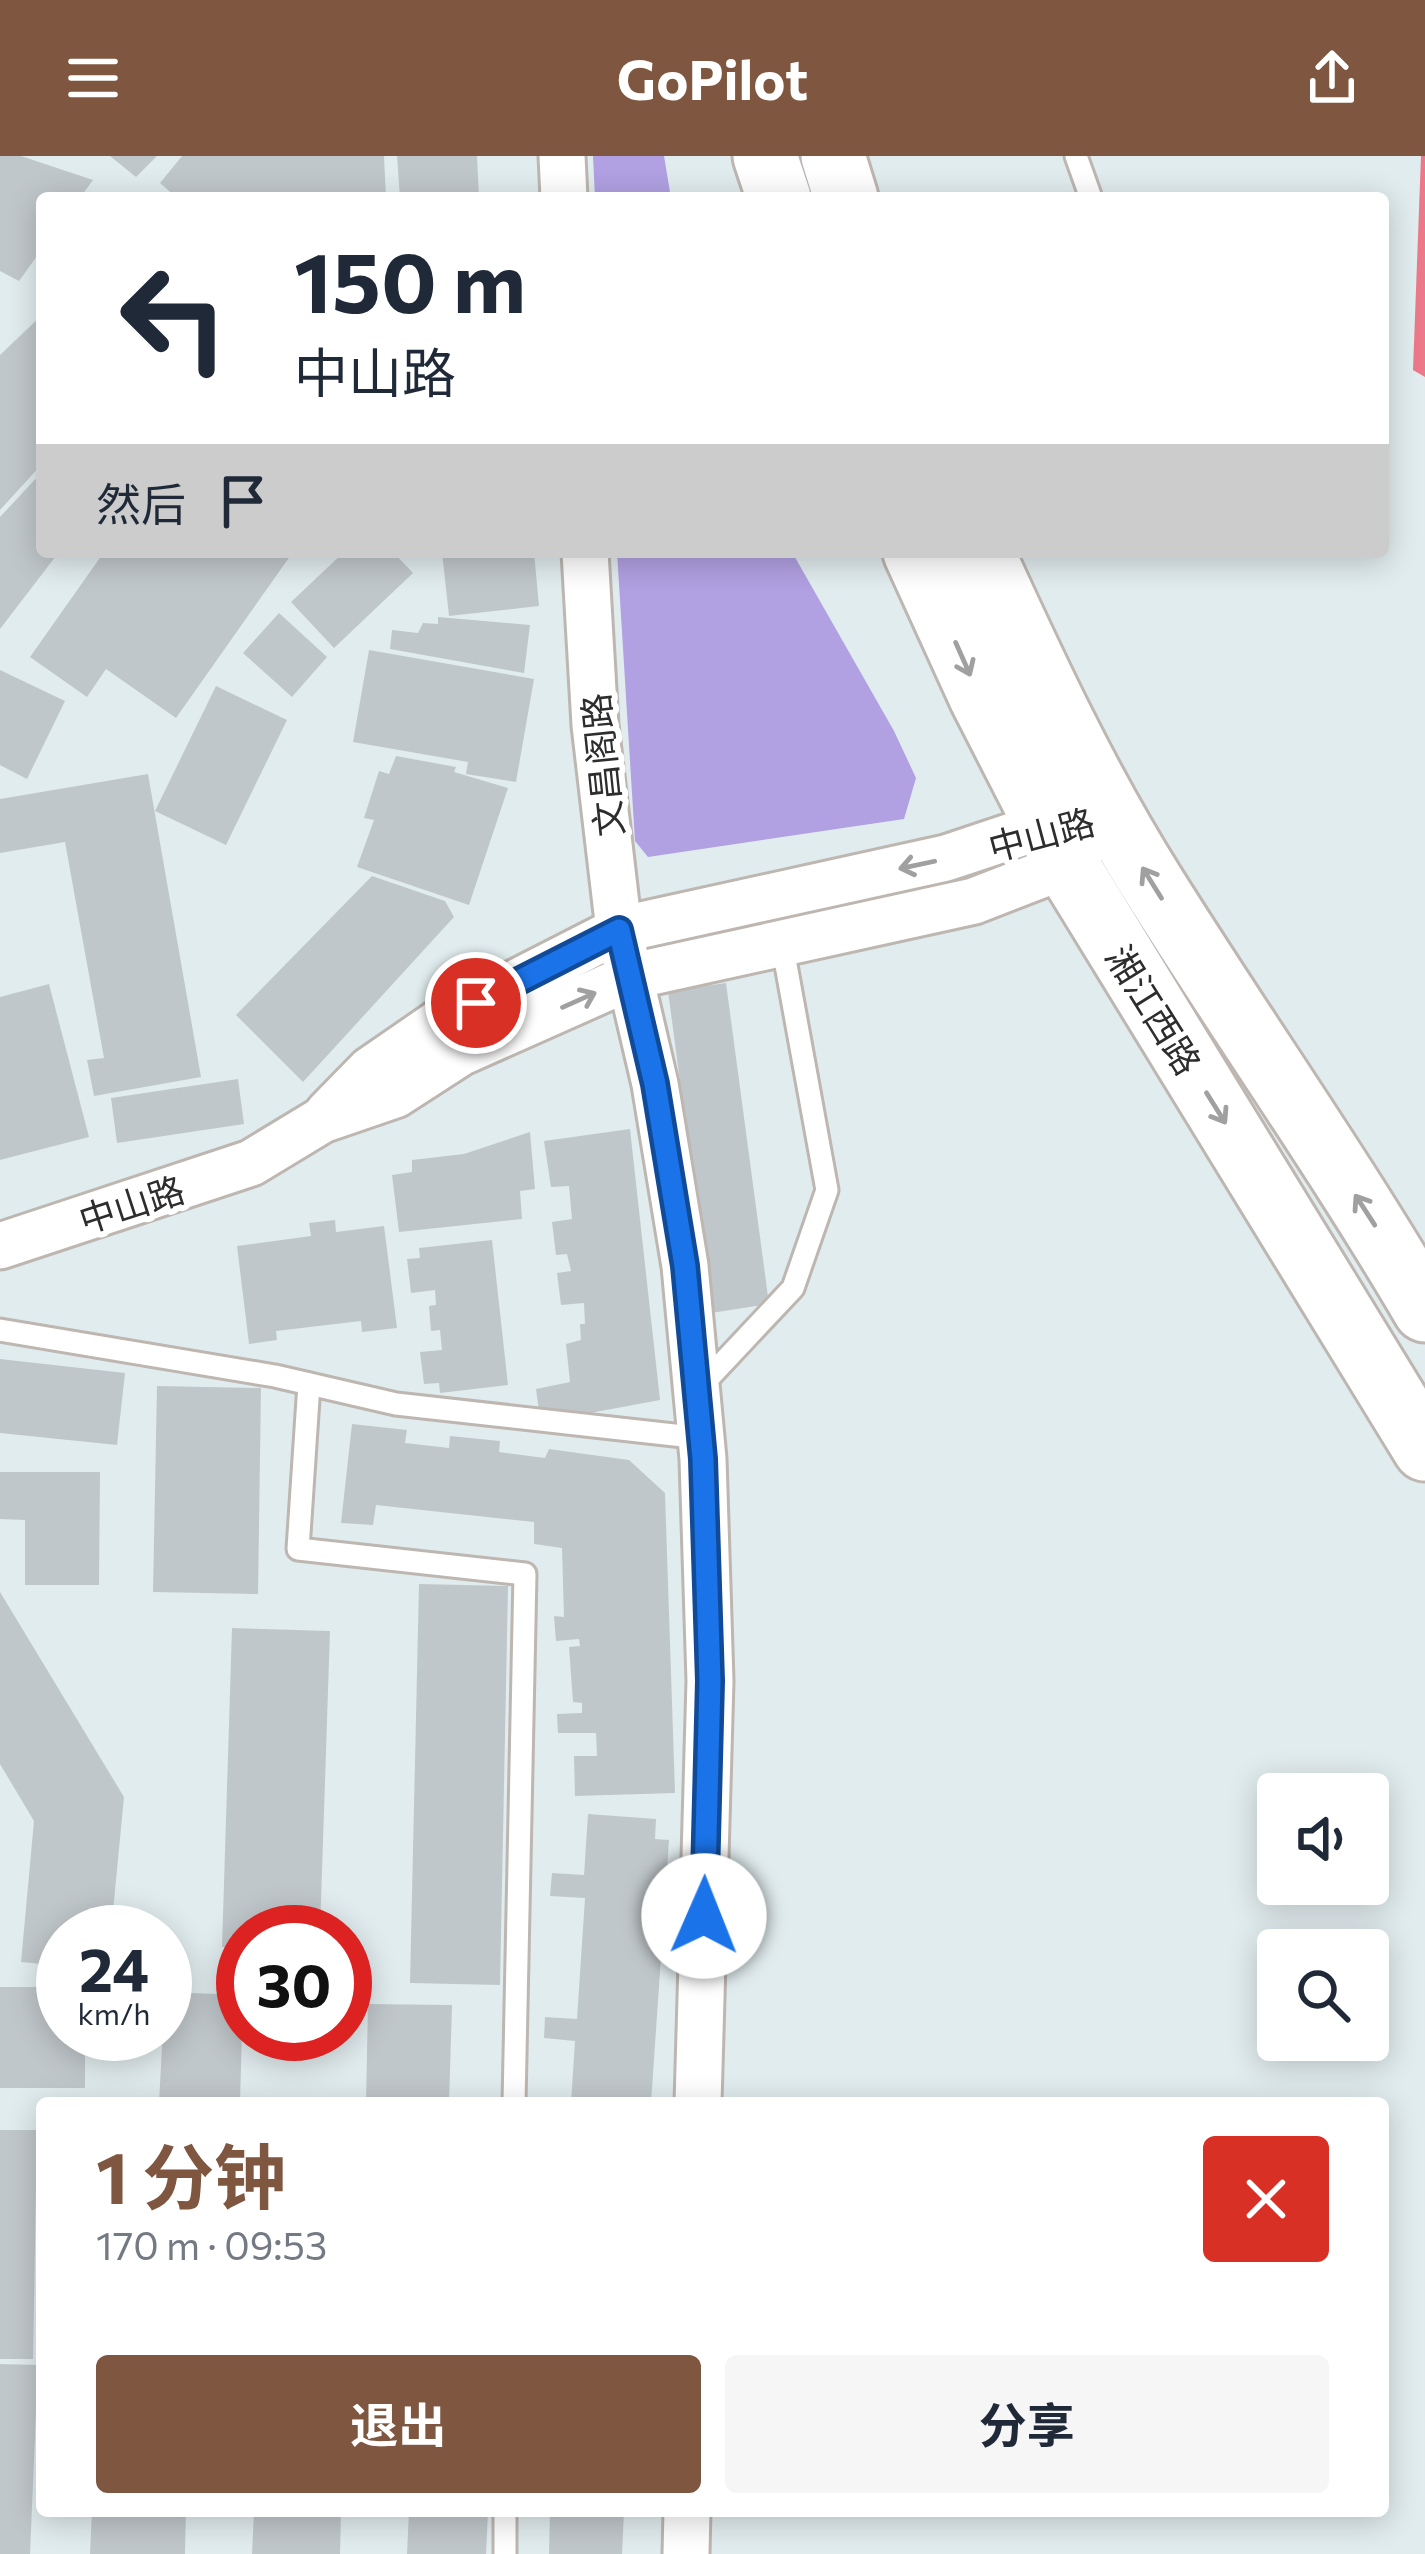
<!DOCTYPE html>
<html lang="zh">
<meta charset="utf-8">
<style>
:root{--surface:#fff;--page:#f6f6f7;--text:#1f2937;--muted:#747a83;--accent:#7f563f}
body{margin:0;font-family:Commissioner,"Noto Sans SC",sans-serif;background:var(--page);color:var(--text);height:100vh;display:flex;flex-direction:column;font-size:45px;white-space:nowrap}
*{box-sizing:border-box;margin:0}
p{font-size:39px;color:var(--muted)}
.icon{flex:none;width:66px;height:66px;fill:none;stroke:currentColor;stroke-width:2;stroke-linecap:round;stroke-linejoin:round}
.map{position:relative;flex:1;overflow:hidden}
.side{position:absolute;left:36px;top:1941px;width:1353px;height:420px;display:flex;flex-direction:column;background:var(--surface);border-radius:12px;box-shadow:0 6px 30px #0003}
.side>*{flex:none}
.guide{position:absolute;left:36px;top:36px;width:1353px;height:366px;border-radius:12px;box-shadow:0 6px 30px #0003;background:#fff;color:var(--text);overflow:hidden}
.buttons{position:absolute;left:1257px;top:1617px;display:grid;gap:24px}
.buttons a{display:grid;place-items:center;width:132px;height:132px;border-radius:12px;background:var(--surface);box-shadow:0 6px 30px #0003;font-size:60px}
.speed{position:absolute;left:36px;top:1749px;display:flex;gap:24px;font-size:60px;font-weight:700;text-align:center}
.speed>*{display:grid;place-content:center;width:156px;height:156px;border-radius:50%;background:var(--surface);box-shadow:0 6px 30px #0003;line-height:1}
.speed small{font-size:30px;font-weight:400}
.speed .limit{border:18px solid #d22;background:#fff;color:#111}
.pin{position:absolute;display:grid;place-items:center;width:102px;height:102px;color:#fff;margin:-51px;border:6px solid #fff;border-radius:50%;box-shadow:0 3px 12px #0007}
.me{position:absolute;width:132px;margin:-66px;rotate:1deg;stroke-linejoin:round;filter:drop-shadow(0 0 9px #0008)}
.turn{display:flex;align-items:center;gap:42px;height:252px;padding:0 60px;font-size:54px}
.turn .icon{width:156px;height:156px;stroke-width:2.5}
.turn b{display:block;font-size:84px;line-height:102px}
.then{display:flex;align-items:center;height:114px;padding:0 60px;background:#0003;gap:24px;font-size:45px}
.round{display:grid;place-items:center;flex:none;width:126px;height:126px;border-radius:12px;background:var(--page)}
.overview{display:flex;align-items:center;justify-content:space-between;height:204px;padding:0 60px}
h1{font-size:72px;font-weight:700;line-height:90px;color:var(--accent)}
.cta{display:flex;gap:24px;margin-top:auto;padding:24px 60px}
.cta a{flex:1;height:138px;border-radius:12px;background:var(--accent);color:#fff;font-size:48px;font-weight:700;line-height:138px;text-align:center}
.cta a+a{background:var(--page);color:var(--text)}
header{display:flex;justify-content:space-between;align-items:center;height:156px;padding:0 60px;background:var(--accent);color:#fff;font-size:54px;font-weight:700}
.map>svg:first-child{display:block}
.green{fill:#b1a0e2}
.water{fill:#eb7989}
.building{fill:#c0c7ca}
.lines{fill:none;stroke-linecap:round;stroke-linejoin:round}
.service-casing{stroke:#bdb6b1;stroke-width:27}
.minor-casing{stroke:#bdb6b1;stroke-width:51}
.secondary-casing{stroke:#bdb6b1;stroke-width:69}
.service{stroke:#fff;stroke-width:21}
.minor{stroke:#fff;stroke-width:45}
.secondary{stroke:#fff;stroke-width:63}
.oneway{stroke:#a0a0a0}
.route-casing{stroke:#114b97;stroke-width:30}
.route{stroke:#1a73e8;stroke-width:21}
.labels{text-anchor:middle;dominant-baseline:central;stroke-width:12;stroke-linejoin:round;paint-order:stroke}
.street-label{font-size:36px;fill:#2d2d2d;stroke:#fff}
</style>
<header><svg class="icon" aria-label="menu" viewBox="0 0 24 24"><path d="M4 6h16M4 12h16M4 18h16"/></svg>GoPilot<svg class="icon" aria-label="share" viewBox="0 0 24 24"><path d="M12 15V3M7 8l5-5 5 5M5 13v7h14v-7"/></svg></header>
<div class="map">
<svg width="1425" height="2398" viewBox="0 0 1425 2398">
<rect width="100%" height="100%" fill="#e1ecee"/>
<g class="green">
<polygon points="593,0 664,0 671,42 595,42"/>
<polygon points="617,396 792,396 894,575 916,622 904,663 648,701 635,685"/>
</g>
<polygon class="water" points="1421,0 1425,0 1425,221 1413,214"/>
<g class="building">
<polygon points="0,0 21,0 93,24 80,42 42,42 42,93 19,125 0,115"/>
<polygon points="110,0 157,0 136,21"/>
<polygon points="182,0 384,0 386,42 177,42 160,27"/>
<polygon points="397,0 477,0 479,42 400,42"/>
<polygon points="42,159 42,308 0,354 0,199"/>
<polygon points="42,316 42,396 59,396 0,473 0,361"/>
<polygon points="104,396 293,396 176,562 106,513 87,541 30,501"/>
<polygon points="344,396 393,396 413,417 334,492 291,446"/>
<polygon points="442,396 534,396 539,450 449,460"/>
<polygon points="279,457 327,501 292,541 243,497"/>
<polygon points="438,461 530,469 524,517 390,493 392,474 418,477 423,467 438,468"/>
<polygon points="369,494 534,523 516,626 466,618 468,606 353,586"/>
<polygon points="0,514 65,545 27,623 0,609"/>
<polygon points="216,530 287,564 226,689 155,655"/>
<polygon points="396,600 456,611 454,616 508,632 469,749 357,711 374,664 364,662 379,615 389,618"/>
<polygon points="148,618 201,921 94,940 87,904 104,902 65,686 0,697 0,643"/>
<polygon points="372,720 445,745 454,761 303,926 236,859"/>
<polygon points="726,827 769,1148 711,1157 668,835"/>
<polygon points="49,828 89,981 0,1004 0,841"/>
<polygon points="238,923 244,968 117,987 111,942"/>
<polygon points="630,973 660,1244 574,1260 539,1255 536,1233 570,1226 566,1188 581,1184 580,1168 585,1168 584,1147 561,1149 557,1117 571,1115 567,1098 556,1099 552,1066 572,1063 569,1030 551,1031 544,985"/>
<polygon points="530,976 535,1033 520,1035 522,1063 399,1076 392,1019 412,1016 412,1004 464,998"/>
<polygon points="335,1064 336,1076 384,1070 397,1172 362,1176 361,1165 276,1175 277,1184 249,1188 237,1090 311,1080 309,1067"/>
<polygon points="492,1084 508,1229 440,1237 439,1227 424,1228 420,1196 442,1194 440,1174 431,1175 429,1150 436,1149 435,1134 411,1137 407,1103 420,1102 419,1092"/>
<polygon points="0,1203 125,1217 117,1289 0,1277"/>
<polygon points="157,1230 261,1232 258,1438 153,1436"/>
<polygon points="352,1268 407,1274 405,1287 449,1292 450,1280 500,1285 499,1296 545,1302 549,1293 629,1304 665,1337 675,1637 575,1640 574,1600 597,1600 596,1577 558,1577 557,1558 582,1557 582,1547 573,1546 569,1491 580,1490 579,1483 556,1485 554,1460 564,1461 562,1392 534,1388 534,1366 376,1349 373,1369 341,1367"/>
<polygon points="0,1316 100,1316 99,1429 25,1429 25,1364 0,1363"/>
<polygon points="419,1428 508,1430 500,1829 410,1827"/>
<polygon points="0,1436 124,1641 111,1776 63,1776 63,1810 21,1806 34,1665 0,1608"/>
<polygon points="232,1472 330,1475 320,1776 243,1776 243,1791 222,1791"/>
<polygon points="588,1658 656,1663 655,1683 669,1684 651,1947 571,1947 575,1885 544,1882 545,1861 577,1863 585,1742 550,1740 552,1717 584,1719"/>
<polygon points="0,1831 63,1831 63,1878 85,1878 85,1932 0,1932"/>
<polygon points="165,1836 243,1839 240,1947 159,1947"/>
<polygon points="368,1848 452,1849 449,1947 366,1947"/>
<polygon points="0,1974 37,1974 33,2203 0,2203"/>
<polygon points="0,2208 38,2209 30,2398 0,2398"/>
<polygon points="92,2355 186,2355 185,2398 90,2398"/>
<polygon points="254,2355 341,2355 340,2398 252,2398"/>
<polygon points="409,2355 488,2355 486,2398 407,2398"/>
<polygon points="550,2355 624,2355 622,2398 549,2398"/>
</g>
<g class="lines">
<g class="service-casing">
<g id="service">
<polyline points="1076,0 1091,42"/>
<polyline points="0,1174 275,1220 396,1248 701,1282"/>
<polyline points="309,1228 298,1393 525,1418 514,1947"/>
<polyline points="701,1230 793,1132 827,1034 782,787"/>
<polyline points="505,2398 505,2355"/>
</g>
</g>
<g class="minor-casing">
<g id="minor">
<polyline points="562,0 564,42"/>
<polyline points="585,396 595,569 619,774 655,928 685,1110 703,1303 710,1525 698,1947"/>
<polyline points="328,957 370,914 441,865 619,774 946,702 1045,669 1075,664"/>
<polyline points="0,1090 251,1007 322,964 395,939 460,897 633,820 974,745 1067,709 1084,689"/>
<polyline points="686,2398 687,2355"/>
</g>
</g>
<g class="secondary-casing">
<g id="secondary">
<polyline points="765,0 779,42"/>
<polyline points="833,0 846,42"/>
<polyline points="915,396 981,541 1067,709 1425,1293"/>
<path d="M982,396C1034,510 1087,624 1154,730C1243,872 1340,1009 1425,1154"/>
</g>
</g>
<use href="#service" class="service"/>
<use href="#minor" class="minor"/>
<use href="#secondary" class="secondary"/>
</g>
<defs><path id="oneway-shaft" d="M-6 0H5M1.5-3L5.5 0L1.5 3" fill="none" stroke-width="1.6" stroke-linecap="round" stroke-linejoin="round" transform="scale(3)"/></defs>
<g class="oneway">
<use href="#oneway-shaft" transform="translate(963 503) rotate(66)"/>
<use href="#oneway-shaft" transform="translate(917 709) rotate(168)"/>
<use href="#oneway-shaft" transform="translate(1152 727) rotate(-122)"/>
<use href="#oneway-shaft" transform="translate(579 844) rotate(-24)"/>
<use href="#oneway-shaft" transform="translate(1216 952) rotate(58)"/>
<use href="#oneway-shaft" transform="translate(1365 1054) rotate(-123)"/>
</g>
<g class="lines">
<g class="route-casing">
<polyline id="route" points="476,847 619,774 655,928 685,1110 703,1303 710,1525 704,1760"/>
</g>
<use href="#route" class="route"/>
</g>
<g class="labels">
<g class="street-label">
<text transform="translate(601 609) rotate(-96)">文昌阁路</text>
<text transform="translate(1041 677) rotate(-15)">中山路</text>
<text transform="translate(1155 853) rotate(58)">湘江西路</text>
<text transform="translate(131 1047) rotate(-18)">中山路</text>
</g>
</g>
</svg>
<div class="buttons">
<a><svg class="icon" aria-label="sound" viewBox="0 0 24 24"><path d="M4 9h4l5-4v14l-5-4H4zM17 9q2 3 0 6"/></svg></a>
<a><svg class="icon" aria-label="search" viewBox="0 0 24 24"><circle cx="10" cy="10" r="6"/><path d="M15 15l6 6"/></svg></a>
</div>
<div class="speed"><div>24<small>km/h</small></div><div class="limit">30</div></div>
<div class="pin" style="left:476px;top:847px;background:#d93025"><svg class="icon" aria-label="arrive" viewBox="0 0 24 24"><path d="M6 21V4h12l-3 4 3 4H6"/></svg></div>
<svg class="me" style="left:704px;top:1760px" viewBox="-20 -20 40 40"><circle r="19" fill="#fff"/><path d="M0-13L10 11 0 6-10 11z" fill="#1a73e8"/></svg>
<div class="guide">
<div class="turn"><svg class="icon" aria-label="left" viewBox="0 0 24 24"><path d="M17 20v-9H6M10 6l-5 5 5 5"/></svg><div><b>150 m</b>中山路</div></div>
<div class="then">然后<svg class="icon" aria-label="arrive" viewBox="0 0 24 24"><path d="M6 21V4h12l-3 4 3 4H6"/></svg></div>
</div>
<section class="side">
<div class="overview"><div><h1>1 分钟</h1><p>170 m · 09:53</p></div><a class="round" style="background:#d93025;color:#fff"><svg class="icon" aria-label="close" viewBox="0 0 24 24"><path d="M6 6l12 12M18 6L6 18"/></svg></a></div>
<div class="cta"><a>退出</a><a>分享</a></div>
</section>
</div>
